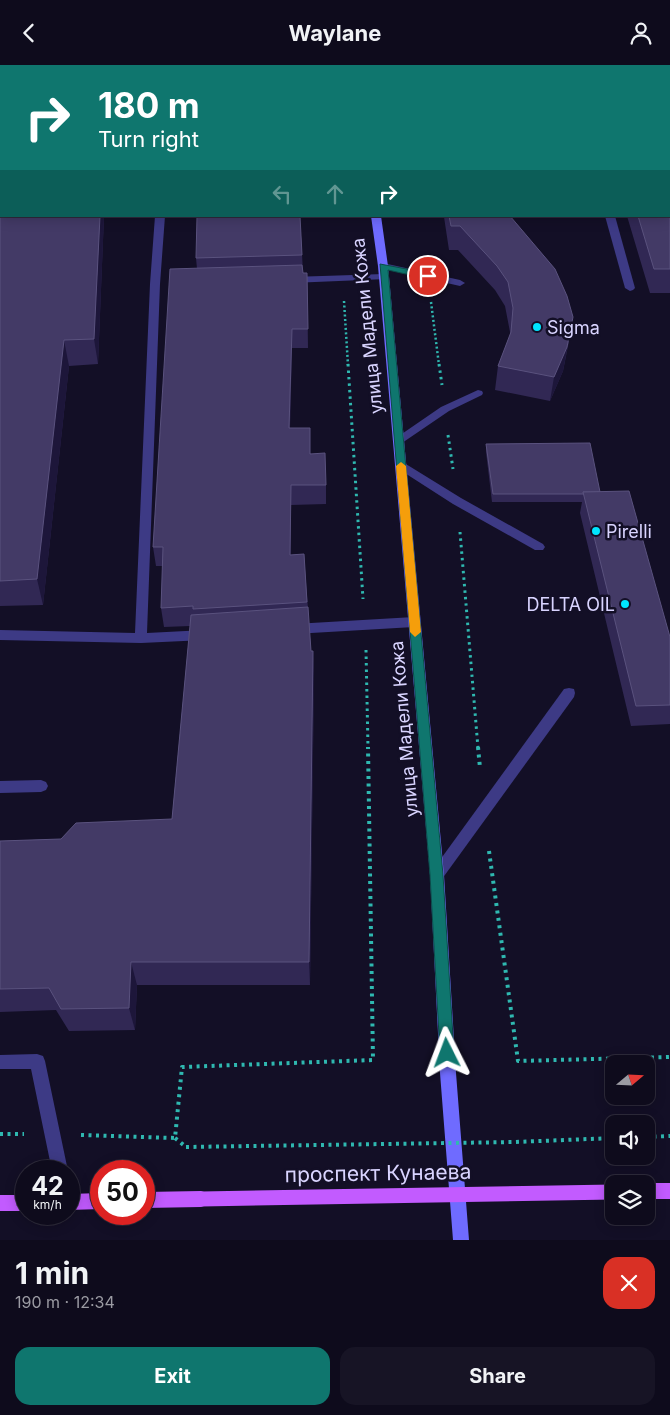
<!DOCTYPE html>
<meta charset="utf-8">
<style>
:root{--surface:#0e0b1c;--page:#171425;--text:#f1f3f6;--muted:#9b9ba3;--line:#2e2b3b;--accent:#0f766e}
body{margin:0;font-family:Inter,sans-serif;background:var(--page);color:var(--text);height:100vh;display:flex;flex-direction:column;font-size:19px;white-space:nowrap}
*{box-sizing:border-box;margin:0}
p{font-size:16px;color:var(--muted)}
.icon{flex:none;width:28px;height:28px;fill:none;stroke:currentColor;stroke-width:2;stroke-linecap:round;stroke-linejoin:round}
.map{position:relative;height:1175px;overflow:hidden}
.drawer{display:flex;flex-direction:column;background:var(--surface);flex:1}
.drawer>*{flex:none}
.top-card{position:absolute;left:0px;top:0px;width:670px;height:152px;box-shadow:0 2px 12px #0003,0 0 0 1px var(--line);background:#0f766e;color:#fff;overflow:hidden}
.needle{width:32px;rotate:71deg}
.tools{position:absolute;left:605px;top:990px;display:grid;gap:10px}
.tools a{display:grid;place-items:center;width:50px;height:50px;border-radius:10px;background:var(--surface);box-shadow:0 2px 12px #0003,0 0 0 1px var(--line);font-size:25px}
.speed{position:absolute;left:15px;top:1095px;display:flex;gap:10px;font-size:25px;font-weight:700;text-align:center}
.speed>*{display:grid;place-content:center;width:65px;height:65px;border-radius:50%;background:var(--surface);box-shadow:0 2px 12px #0003,0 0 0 1px var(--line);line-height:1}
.speed small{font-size:12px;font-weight:400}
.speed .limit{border:8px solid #d22;background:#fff;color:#111}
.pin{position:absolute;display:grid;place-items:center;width:42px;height:42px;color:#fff;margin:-21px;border:2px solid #fff;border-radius:50%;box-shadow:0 1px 5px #0007}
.me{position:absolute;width:55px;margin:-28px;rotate:357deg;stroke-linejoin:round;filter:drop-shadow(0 0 4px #0008)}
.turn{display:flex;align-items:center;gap:18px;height:105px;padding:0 15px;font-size:22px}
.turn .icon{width:65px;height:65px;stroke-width:2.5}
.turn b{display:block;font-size:35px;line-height:42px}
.lanes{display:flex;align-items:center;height:48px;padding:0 15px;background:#0003;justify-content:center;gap:25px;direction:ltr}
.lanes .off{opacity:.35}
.round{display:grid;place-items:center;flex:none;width:52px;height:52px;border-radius:15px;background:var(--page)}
.head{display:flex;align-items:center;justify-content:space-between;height:85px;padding:0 15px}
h1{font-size:30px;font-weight:700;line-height:38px}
.primary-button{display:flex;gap:10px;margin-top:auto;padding:10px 15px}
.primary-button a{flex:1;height:58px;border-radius:15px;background:var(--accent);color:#fff;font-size:20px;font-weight:700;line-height:58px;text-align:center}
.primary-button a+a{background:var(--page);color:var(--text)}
header{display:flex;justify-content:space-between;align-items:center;height:65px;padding:0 15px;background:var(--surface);font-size:22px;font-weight:700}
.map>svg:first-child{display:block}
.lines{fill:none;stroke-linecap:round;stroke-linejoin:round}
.path-far2{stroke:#2fb8b0;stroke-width:2.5;stroke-dasharray:2 2.5;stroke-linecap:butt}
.path-far1{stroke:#2fb8b0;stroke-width:3;stroke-dasharray:2.5 4;stroke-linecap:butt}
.path{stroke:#2fb8b0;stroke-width:4;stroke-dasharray:3 4.5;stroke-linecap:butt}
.lane{fill:#3d3a85;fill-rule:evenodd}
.secondary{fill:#6f6bff;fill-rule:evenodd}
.primary{fill:#c25bff;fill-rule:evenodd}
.path-bridge{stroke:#2fb8b0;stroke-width:4;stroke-dasharray:3 4.5;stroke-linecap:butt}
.primary-bridge{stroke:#c25bff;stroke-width:15}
.wall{fill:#312854}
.shaded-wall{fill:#1d163a}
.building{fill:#433a66;stroke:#5a527e}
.route{fill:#0f766e;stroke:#0a4d48}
.slow{fill:#f59e0b}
.poi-dot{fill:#00e5ff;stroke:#130f26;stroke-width:2}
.labels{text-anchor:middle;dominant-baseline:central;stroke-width:5;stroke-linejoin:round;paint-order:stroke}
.street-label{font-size:18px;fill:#d9d4ff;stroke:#130f26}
.poi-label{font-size:18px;fill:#d9d4ff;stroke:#130f26;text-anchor:start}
.near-street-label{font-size:21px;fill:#d9d4ff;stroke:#130f26}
</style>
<header><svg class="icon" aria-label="back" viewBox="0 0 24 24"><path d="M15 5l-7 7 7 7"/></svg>Waylane<svg class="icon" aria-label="person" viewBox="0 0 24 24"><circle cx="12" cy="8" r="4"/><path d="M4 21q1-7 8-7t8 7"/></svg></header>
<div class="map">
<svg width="670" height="1175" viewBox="0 0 670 1175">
<rect width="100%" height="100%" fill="#130f26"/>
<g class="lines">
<g class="path-far2">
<polyline points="344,236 348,300"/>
<polyline points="431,237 439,300"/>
</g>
<g class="path-far1">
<polyline points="348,299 363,534"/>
<polyline points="439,299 442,320"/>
<polyline points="448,370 453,404"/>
<polyline points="460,467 478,683"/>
<polyline points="366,585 368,683"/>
</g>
<g class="path">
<polyline points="478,682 480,703"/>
<polyline points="489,786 518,996 670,992"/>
<polyline points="0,1069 24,1069"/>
<polyline points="81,1070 175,1073 182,1002 373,995 368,682"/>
<polyline points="646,1072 670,1071"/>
<polyline points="175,1073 186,1082"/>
</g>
<g class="lane">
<rect x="564" y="0" width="8" height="1"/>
<polygon points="669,51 670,51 670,57 669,56"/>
<polygon points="155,151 165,151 160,219 147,568 205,565 209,567 211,570 209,573 205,575 141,578 0,575 0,565 135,568 150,219"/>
<polygon points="605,151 615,151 635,223 633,225 630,226 625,223"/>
<polygon points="383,198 460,215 465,218 460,221 380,203 380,199"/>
<polygon points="384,209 389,212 387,214 291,218 286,215 291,212"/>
<polygon points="478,325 482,326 483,328 482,330 449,346 402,378 398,379 393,375 441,342"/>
<polygon points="401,396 461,433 543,479 545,482 543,485 535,485 453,439 397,403 395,400 397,397"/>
<polygon points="414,552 418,554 420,557 418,560 414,562 294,569 290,567 288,564 290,561 294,559"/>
<polygon points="569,623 574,624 575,628 574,632 442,814 437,816 432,814 430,810 432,806 564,624"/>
<polygon points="41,715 46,717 48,721 46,725 41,727 0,728 0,716"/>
<polygon points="37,989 43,991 45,996 68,1106 52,1106 31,1004 0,1004 0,990"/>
</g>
<g class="secondary">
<polygon points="352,0 360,0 361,1 353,1"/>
<polygon points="371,151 381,151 388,201 444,810 456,1008 469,1175 453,1175 440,1008 430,810 378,201"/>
</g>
<g class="primary">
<polygon points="646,1118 670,1118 670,1134 646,1134 646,1119 643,1119"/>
<polygon points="201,1126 207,1128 209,1134 207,1140 201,1142 144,1143 144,1127"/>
<polygon points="101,1128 101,1144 69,1145 69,1129"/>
<rect x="0" y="1130" width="26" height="16"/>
</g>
<polyline class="path-bridge" points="186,1082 515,1077 614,1073"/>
<polyline class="primary-bridge" points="201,1134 614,1127"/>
</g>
<g class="wall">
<polygon points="670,66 670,228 650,228 627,151 669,151"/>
<polygon points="0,82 104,151 98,299 69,301 43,540 0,541"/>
<polygon points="300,151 303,208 307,208 308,283 292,283 290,363 311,389 326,420 326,439 291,440 291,490 304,489 311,586 313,586 314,612 310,920 137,920 135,965 69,966 56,945 0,947 0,776 61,774 172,754 190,561 164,562 161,543 163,501 156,501 153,482 197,204 196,193"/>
<polygon points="441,151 510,151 569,276 563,306 550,336 495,325 498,301 510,271 510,267 505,241 495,225 458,185 449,185 444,152"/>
<polygon points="486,379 600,427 670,572 670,659 631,661 580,448 582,437 492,437 486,387"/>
</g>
<g class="shaded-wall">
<polygon points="100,151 104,151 98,299 94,274"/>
<polygon points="573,252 563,306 550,336 554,312"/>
<polygon points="292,264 292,283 289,383 289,363"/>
<polygon points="64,275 69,301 43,540 37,514"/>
<polygon points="291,420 291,509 290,490"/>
<polygon points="313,586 314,612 310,920 309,897"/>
<polygon points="131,897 137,920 135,965 129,943"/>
</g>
<g class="building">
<rect x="457" y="0" width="77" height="1"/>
<polygon points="669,66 670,66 670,204 654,204 638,151 669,151"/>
<polygon points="0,82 1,82 1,151 100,151 94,274 64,275 37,514 0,516"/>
<polygon points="197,151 300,151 302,190 196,193"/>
<polygon points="449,151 510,151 555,204 567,231 573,252 567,282 554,312 498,301 511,267 513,243 508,217 497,201 460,161 451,161"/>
<polygon points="302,200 303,208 307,208 308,264 292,264 289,363 310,363 310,389 325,388 326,420 291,420 290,490 304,489 307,537 193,544 193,541 161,543 163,482 153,482 170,204"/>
<polygon points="590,378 600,427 583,427 584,429 493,429 486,379"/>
<polygon points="629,426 670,572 670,640 636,641 583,427"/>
<polygon points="308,542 311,586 313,586 309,897 131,897 129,943 61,944 49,923 0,924 0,776 61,774 76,758 172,754 191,550"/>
</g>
<polygon class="route" points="380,199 428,208 433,211 428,214 388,205 443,810 454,988 452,993 447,995 442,993 440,988 430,810"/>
<polygon class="slow" points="401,397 406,401 421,567 415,572 410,567 396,401"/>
<g class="poi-dot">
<circle cx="537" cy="262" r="5"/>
<circle cx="596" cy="466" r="5"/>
<circle cx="625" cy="539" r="5"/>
</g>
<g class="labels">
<g class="street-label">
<text transform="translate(367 261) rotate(-96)">улица Мадели Кожа</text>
<text transform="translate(404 664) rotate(-95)">улица Мадели Кожа</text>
</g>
<g class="poi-label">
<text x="547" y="262">Sigma</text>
<text x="606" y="466">Pirelli</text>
<text x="615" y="539" text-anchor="end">DELTA OIL</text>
</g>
<g class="near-street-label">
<text transform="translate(378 1108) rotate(-1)">проспект Кунаева</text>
</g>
</g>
</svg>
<div class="tools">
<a><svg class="needle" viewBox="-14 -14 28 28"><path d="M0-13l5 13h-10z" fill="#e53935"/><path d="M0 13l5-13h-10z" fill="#9b9ba3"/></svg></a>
<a><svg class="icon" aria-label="sound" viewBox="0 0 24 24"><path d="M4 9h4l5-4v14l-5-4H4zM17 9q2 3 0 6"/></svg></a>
<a><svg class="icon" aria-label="layers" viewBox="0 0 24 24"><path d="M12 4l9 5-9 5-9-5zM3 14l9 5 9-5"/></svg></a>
</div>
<div class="speed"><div>42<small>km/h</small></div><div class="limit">50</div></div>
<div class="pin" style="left:428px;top:211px;background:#d93025"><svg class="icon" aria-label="arrive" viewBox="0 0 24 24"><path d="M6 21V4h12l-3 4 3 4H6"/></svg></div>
<svg class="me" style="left:447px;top:988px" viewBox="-20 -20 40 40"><path d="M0-17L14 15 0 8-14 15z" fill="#0f766e" stroke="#fff" stroke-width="4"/></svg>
<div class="top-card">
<div class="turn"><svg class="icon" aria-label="right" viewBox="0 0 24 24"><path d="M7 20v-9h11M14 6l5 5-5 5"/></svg><div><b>180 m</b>Turn right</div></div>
<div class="lanes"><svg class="icon off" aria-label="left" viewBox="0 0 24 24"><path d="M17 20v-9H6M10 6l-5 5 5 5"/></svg><svg class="icon off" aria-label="ahead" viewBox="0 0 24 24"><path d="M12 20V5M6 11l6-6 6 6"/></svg><svg class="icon" aria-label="right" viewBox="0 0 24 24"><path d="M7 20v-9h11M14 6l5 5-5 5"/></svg></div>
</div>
</div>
<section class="drawer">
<div class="head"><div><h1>1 min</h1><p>190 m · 12:34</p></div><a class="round" style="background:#d93025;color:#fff"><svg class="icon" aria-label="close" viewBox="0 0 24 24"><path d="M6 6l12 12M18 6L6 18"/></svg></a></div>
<div class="primary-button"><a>Exit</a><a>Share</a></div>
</section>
